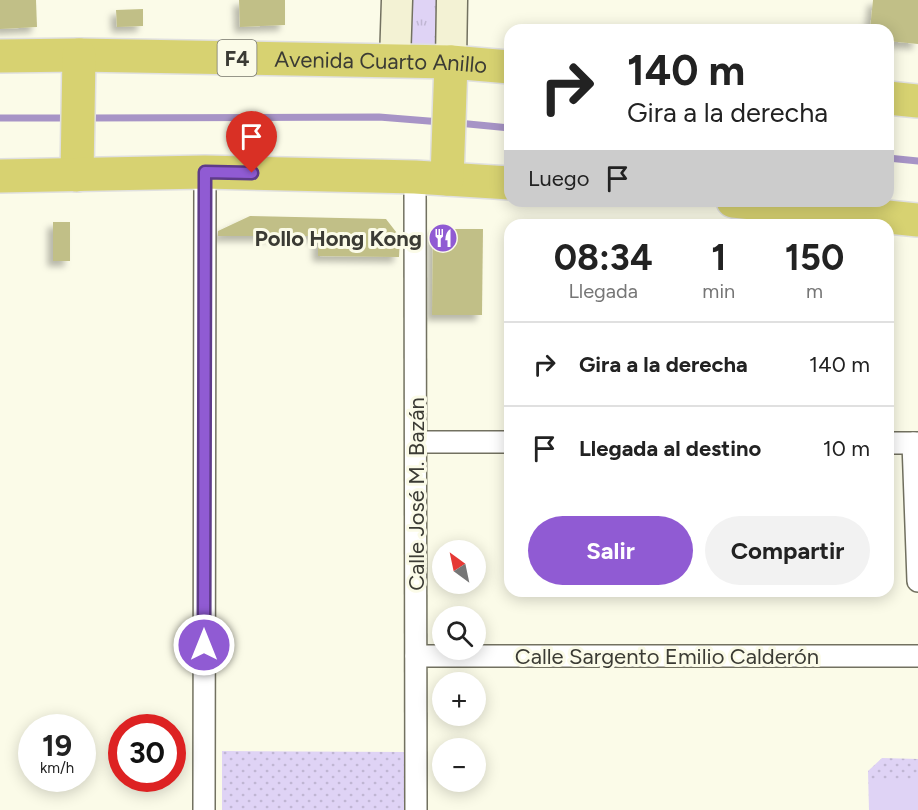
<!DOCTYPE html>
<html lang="es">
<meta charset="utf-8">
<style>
:root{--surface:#fff;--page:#f2f2f2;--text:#222;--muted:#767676;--line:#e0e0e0;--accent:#905bd3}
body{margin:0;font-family:Figtree,sans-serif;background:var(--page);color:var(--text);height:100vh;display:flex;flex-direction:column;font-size:22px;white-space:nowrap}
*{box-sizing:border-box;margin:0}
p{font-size:20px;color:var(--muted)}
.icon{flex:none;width:33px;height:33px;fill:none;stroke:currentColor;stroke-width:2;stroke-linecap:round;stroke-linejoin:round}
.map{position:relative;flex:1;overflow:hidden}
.panel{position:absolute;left:504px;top:219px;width:390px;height:378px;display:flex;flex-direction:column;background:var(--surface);border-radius:18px;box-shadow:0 3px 15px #0003}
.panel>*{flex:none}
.banner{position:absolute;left:504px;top:24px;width:390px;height:183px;border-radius:18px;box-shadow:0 3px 15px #0003;background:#fff;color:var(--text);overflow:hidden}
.needle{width:39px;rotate:327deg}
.buttons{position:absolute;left:432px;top:540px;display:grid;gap:12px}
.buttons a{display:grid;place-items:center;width:54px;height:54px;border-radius:50%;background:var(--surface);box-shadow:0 3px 15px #0003;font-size:30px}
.speed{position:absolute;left:18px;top:714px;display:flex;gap:12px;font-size:30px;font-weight:700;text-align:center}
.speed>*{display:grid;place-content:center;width:78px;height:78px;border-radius:50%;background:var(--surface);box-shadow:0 3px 15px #0003;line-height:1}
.speed small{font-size:15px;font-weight:400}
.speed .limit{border:9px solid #d22;background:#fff;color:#111}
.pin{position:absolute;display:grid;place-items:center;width:51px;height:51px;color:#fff;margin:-62px -26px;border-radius:50% 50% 50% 0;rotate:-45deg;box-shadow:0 0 6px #0007}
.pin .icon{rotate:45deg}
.me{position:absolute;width:66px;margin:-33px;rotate:0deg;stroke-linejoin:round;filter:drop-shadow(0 0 4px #0008)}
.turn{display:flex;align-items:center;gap:21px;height:126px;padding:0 24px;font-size:27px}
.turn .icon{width:78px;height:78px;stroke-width:2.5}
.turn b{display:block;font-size:42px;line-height:51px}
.then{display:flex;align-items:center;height:57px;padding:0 24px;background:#0003;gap:12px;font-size:22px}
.eta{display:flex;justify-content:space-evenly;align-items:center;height:102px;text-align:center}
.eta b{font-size:36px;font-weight:700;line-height:42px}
.primary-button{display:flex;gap:12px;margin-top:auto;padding:12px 24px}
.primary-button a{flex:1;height:69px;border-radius:36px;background:var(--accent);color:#fff;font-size:24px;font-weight:700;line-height:69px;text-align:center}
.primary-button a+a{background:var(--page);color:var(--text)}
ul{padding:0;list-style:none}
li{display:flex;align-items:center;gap:18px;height:84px;padding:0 24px;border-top:2px solid var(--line)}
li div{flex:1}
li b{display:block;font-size:22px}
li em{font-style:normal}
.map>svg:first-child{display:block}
.grass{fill:url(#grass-tufts)}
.park{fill:url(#park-dots)}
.garden{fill:#dfd3f5}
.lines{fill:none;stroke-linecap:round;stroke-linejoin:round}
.stream{stroke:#a794c6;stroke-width:7}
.building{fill:#c1bf87;filter:url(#shadow)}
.street-casing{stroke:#727160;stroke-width:24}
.secondary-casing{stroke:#727160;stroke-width:33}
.highway-casing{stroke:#e0e0df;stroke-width:36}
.street{stroke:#fff;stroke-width:21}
.secondary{stroke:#f3f2d4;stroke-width:30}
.highway{stroke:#d7d271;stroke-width:33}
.route-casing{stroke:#5e3b89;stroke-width:15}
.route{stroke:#905bd3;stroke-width:10}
.labels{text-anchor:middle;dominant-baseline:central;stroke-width:6;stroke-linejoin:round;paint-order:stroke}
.shield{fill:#fbfbe8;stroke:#75756a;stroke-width:1.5}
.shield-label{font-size:21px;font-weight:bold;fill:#3b3b34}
.street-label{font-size:22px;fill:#3b3b34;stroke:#fbfbe8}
.poi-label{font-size:22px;font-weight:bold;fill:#3b3b34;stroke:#fbfbe8;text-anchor:end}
</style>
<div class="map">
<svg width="918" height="810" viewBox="0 0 918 810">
<defs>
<pattern id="grass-tufts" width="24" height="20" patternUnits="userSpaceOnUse" patternTransform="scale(1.5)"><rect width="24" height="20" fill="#dfd3f5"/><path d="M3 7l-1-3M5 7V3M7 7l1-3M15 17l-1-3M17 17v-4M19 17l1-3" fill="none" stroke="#c0b6d3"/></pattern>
<pattern id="park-dots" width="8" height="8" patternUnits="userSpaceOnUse" patternTransform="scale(1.5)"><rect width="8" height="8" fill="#dfd3f5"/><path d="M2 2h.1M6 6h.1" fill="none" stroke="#c0b6d3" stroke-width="1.8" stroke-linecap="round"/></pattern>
<filter id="shadow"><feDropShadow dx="-5.5" dy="5.5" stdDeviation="3" flood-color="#0004"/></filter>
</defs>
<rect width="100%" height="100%" fill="#fbfbe8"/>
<polygon class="grass" points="409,0 442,0 442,46 409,45"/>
<g class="park">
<polygon points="222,751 406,752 405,810 222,810"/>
<polygon points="882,758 918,759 918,810 869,810 868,771"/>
</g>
<rect class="garden" x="871" y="780" width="47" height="30"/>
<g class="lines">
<g class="stream">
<polyline points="0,118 69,118"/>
<polyline points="87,118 379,117 441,122"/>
<polyline points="458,123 510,128"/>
<polyline points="888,158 918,161"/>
</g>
</g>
<g class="building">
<polygon points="0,0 36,0 37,27 0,29"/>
<polygon points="239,0 285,0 285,25 240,27"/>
<polygon points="873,0 918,0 918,44 888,41 888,30 870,30"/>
<polygon points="143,9 143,26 117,27 116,10"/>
<polygon points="250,216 386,219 400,237 399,257 318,256 318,236 218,236 218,231"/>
<rect x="53" y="222" width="17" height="39"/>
<polygon points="433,229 483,229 482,315 432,315"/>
</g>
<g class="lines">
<g class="street-casing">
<g id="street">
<polyline points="415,177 416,810"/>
<polyline points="416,442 510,442"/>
<polyline points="888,443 918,443"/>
<polyline points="913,443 918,581"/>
<polyline points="416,656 918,656"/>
<polyline points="204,810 205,172"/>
</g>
</g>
<g class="secondary-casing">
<g id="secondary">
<polyline points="395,61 397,0"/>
<polyline points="451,62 452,0"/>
</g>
</g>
<g class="highway-casing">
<g id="highway">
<path id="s1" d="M0,56L79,55L451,62L510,67"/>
<polyline points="888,98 918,101"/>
<polyline points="77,175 79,55"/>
<polyline points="0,176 205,172 415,177 510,183"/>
<polyline points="447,179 451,62"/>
<polyline points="733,201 918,220"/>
</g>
</g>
<use href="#street" class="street"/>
<use href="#secondary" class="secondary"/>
<use href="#highway" class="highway"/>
</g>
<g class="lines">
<g class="route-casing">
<polyline id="route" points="204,645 205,172 252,173"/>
</g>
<use href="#route" class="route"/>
</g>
<defs>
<g id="restaurant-disc" transform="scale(1.5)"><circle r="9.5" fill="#905bd3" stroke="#fbfbe8"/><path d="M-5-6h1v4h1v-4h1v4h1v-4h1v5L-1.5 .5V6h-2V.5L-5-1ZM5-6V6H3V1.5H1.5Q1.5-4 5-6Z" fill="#fff"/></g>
</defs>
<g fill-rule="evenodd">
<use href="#restaurant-disc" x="443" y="238"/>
</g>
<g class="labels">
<rect class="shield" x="217.5" y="40" width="39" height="36" rx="4.5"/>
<g class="shield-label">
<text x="237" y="58">F4</text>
</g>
<g class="street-label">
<text stroke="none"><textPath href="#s1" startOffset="381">Avenida Cuarto Anillo</textPath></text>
<text transform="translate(416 494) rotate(-90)">Calle José M. Bazán</text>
<text x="667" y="656">Calle Sargento Emilio Calderón</text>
</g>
<g class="poi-label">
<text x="422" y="238">Pollo Hong Kong</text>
</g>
</g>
</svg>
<div class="buttons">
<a><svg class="needle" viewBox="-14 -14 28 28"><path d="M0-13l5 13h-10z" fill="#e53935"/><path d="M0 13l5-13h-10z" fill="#767676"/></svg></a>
<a><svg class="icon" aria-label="search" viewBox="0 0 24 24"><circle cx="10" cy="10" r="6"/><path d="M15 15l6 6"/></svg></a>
<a>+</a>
<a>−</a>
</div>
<div class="speed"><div>19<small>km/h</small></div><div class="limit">30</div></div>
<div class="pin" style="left:252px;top:173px;background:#d93025"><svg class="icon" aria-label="arrive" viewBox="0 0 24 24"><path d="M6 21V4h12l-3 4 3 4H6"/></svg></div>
<svg class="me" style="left:204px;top:645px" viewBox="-20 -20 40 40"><circle r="17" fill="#905bd3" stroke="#fff" stroke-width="3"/><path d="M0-11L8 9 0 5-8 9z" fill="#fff"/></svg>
<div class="banner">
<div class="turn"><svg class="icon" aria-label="right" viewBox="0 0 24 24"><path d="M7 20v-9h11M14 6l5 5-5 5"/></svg><div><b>140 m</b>Gira a la derecha</div></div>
<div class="then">Luego<svg class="icon" aria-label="arrive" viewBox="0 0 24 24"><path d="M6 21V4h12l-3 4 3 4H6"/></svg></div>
</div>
<section class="panel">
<div class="eta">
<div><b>08:34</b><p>Llegada</p></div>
<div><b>1</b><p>min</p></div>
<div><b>150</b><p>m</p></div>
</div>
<ul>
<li><svg class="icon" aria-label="right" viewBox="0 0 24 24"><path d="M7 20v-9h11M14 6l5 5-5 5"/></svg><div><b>Gira a la derecha</b></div><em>140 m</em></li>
<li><svg class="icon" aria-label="arrive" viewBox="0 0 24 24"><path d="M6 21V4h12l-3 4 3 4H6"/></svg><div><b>Llegada al destino</b></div><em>10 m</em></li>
</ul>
<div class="primary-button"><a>Salir</a><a>Compartir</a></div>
</section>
</div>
